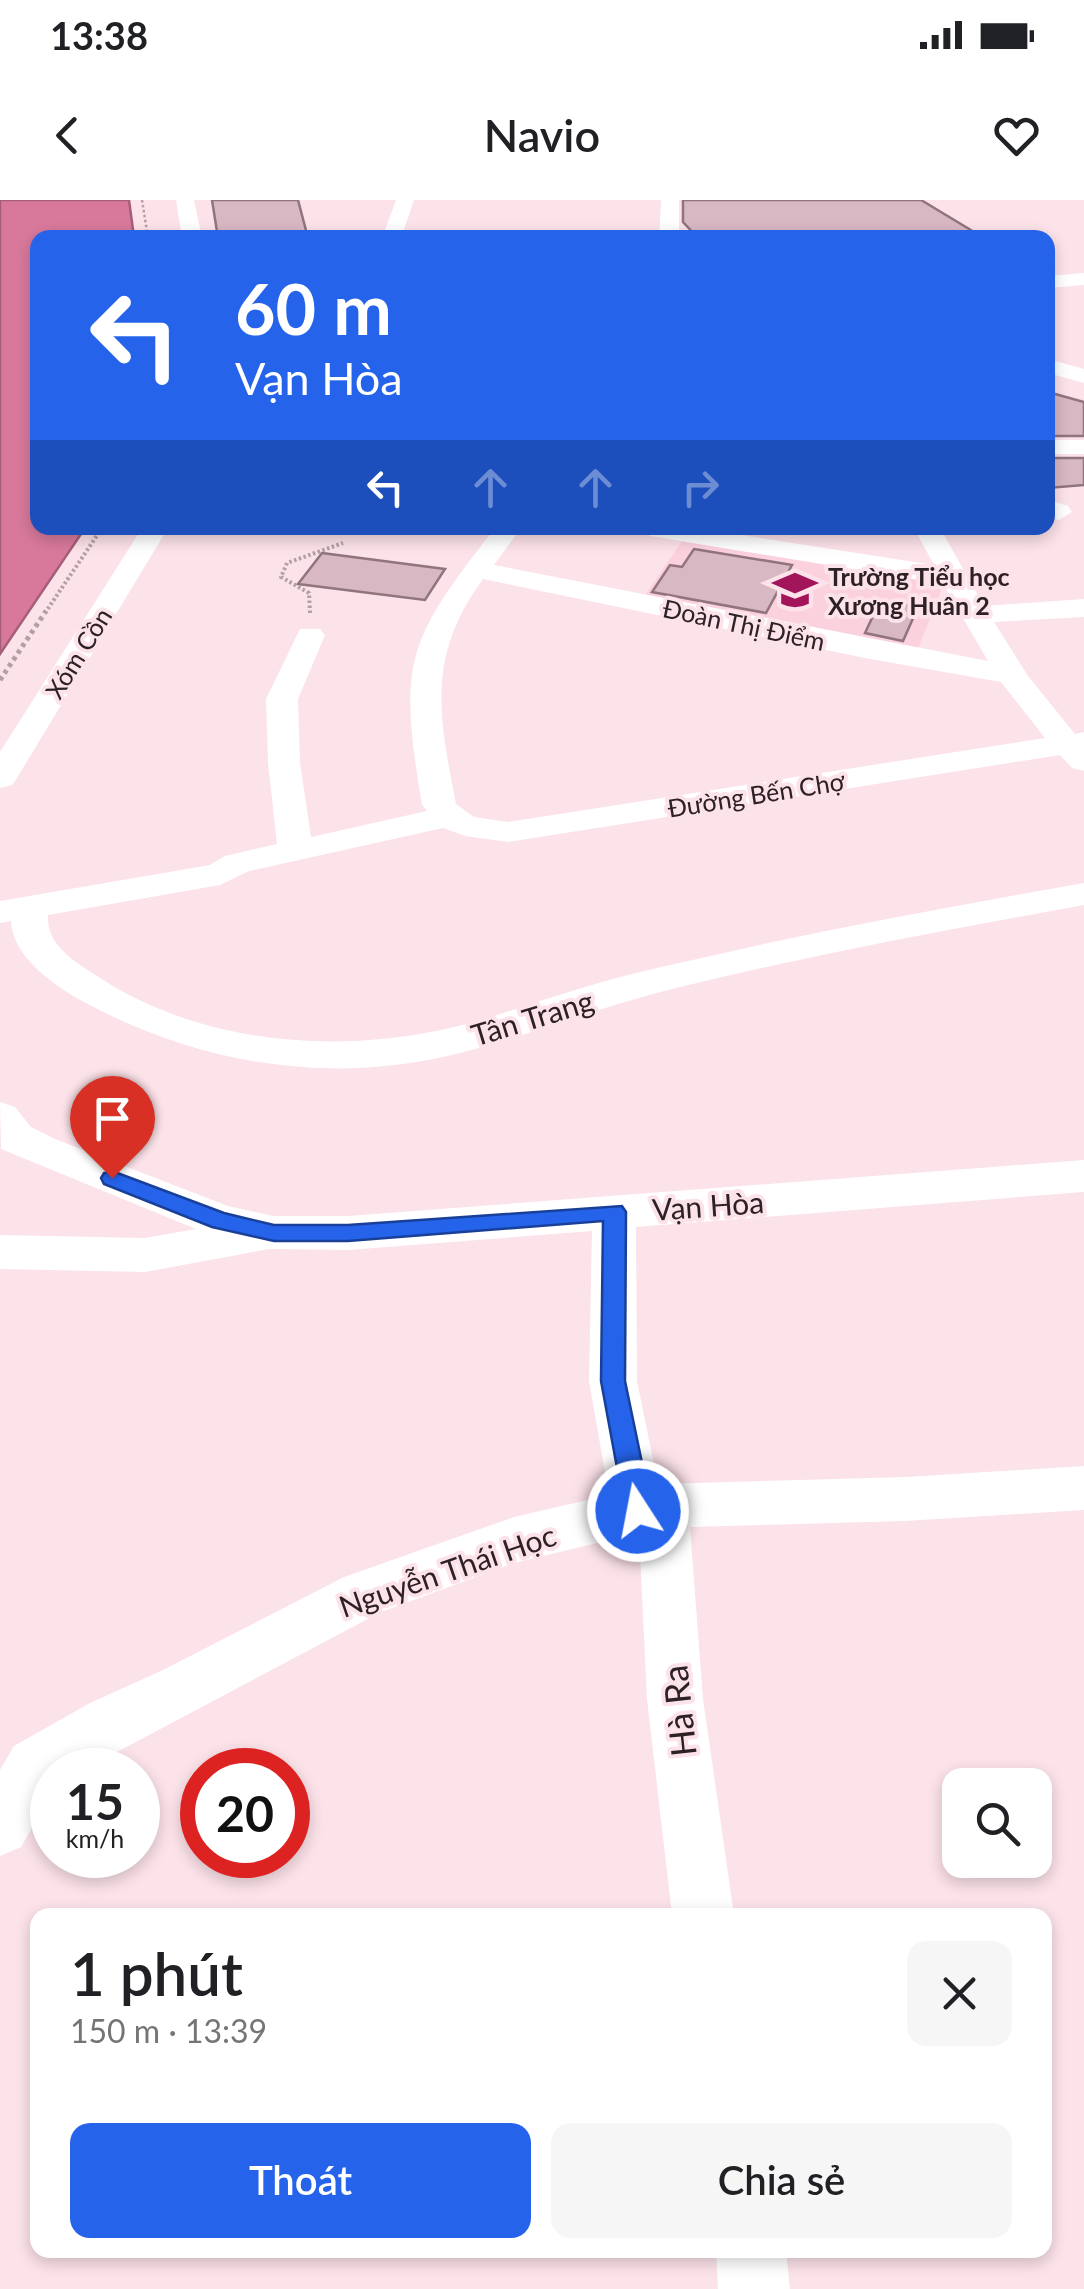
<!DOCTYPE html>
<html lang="vi">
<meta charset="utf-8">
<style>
:root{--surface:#fff;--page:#f6f6f6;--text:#202124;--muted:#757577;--accent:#2563eb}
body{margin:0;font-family:Lato,sans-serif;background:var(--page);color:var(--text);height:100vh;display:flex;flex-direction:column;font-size:38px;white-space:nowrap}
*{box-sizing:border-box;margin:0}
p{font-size:32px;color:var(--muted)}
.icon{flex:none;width:55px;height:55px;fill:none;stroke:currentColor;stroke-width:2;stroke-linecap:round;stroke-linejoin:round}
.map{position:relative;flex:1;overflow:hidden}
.sheet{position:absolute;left:30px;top:1708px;width:1022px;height:350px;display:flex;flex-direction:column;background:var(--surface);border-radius:20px;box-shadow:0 5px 15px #0003}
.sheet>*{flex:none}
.top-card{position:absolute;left:30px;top:30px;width:1025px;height:305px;border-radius:20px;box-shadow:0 5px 15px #0003;background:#2563eb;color:#fff;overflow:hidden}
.tools{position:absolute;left:942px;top:1568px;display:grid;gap:20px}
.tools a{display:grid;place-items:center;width:110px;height:110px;border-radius:20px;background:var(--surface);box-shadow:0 5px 15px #0003;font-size:50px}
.speed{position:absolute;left:30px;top:1548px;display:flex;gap:20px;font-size:50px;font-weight:700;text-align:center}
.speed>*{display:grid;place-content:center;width:130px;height:130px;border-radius:50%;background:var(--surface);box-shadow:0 5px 15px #0003;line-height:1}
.speed small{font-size:25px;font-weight:400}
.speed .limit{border:15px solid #d22;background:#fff;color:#111}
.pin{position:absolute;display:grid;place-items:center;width:85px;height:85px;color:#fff;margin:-102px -42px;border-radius:50% 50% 50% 0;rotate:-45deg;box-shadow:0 0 10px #0007}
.pin .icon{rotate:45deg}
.me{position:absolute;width:110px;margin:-55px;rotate:349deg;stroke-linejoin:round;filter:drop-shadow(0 0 8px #0008)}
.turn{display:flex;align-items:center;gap:35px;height:210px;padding:0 40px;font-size:45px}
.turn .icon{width:130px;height:130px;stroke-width:2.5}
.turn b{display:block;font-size:70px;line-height:85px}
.lanes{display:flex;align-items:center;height:95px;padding:0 40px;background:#0003;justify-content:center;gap:50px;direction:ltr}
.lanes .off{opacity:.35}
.round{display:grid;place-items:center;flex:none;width:105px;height:105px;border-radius:20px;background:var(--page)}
.headline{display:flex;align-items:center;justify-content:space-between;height:170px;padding:0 40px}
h1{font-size:60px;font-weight:600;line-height:75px}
.primary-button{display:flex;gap:20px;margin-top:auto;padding:20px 40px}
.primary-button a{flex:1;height:115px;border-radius:20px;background:var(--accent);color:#fff;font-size:40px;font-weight:600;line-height:115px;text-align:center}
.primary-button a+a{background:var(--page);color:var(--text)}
.status{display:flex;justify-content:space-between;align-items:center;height:70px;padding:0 50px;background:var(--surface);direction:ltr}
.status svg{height:28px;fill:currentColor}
header{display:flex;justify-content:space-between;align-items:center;height:130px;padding:0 40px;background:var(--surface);font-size:45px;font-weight:600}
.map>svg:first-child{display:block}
.built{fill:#fbd1de}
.water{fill:#d8799b;stroke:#a55f78;stroke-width:2.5}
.building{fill:#d8b8c2;stroke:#91747d;stroke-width:2.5}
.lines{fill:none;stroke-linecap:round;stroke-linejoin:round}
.path-far2{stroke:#b49fa5;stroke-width:2.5;stroke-dasharray:2.5 2.5;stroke-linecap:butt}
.path-far1{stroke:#b49fa5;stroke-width:4;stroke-dasharray:2.5 2.5;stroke-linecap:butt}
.path{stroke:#b49fa5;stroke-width:5;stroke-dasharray:4 4;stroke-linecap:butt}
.minor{fill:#fff;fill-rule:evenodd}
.route{fill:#2563eb;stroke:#184099;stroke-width:2.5}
.labels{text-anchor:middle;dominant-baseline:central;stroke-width:8;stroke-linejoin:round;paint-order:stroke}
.far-poi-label{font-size:25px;font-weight:bold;fill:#2d2125;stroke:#fce2e9;text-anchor:start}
.far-street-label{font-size:25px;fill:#2d2125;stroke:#fce2e9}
.street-label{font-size:30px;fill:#2d2125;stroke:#fce2e9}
.near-street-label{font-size:35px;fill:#2d2125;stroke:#fce2e9}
</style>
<div class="status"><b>13:38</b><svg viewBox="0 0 49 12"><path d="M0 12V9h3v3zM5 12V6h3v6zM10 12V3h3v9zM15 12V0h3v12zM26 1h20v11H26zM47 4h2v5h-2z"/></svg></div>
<header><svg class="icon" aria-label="back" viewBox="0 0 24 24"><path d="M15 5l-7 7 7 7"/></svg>Navio<svg class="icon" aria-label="heart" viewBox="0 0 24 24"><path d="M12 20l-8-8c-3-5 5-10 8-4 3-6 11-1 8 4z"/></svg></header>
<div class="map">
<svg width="1084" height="2089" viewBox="0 0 1084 2089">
<rect width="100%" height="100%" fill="#fce2e9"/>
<polygon class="built" points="682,341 944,383 918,449 644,397"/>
<polygon class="water" points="0,0 129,0 134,37 38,38 38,328 85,328 0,454"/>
<g class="building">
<polygon points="212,0 298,0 308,38 218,38"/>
<polygon points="683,0 921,0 984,38 698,38 683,22"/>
<polygon points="1048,192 1084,202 1084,236 1048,236"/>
<polygon points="1048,258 1084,258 1084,285 1048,288"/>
<polygon points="694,349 792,365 766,413 652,392 670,365 682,367"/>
<polygon points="322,353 445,369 425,400 298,384"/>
<polygon points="880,401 918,407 903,441 865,433"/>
</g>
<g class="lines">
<polyline class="path-far2" points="142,0 148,38"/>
<g class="path-far1">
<polyline points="45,413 102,328"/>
<polyline points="310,413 309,393 281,377 287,363 343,343"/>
</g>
<polyline class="path" points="0,480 46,411"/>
<g class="minor">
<polygon points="176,0 194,0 202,38 182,38"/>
<polygon points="396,0 414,0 401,38 382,38"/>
<polygon points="661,0 679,0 679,38 659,38"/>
<polygon points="1084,73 1084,85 1048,88 1048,76"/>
<polygon points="1048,159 1084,169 1084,183 1048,173"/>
<rect x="1048" y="240" width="36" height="14"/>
<polygon points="1048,300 1068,306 1072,312 1059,320 1048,317"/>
<polygon points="142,328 168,328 17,578 12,585 0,588 0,552"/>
<path d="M495,328H521L494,365L988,461L943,384L650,336L637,328H697L934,365L914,328H940L984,406L1084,399V417L994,422L1028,476L1075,534L1084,532V571L1072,568L1060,555L508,642L465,636L443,628L249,671L220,685L48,715C46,745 74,761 97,776C197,842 326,854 441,830C485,821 528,804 572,791C613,778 655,768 697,759C825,729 954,706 1084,683V705C947,730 811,755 676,788C597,807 522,839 443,857C320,884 195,862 84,802C56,787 12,757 11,721L0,723V701L210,665L225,656L277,644L268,563L266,499L300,429H320L325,435L298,499L300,563L311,637L427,611L422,605C398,461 406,442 495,328ZM483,379L865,458L1001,482L1045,538L508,622L474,617L456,604C439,516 426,457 483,379Z"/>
<polygon points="0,902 15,907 31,927 55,939 228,1006 273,1016 348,1016 1084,960 1084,992 636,1027 637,1181 658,1284 905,1277 1084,1266 1084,1310 905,1321 690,1327 703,1499 734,1715 672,1715 647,1499 639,1333 514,1363 381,1412 83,1570 52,1570 52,1592 21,1647 0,1656 0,1570 14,1546 90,1503 163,1470 344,1377 514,1317 609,1295 589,1181 592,1031 348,1050 269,1049 145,1072 0,1069 0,1035 145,1038 196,1029 1,949"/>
<polygon points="716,2050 786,2050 790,2089 718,2089"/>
</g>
</g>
<polygon class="route" points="112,971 224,1013 274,1025 348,1025 622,1006 626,1012 625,1181 652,1311 648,1319 638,1323 629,1319 625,1311 601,1181 603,1021 348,1041 274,1041 212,1027 104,984 101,978 104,973"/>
<defs>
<g id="school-bare" transform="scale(3.45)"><path d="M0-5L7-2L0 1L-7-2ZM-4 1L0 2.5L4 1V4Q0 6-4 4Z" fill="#a3155b" stroke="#fce2e9" stroke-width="2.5" paint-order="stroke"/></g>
</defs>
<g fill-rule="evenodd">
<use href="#school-bare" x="795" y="390"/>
</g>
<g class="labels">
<g class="far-poi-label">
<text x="828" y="376">Trường Tiểu học<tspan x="828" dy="29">Xương Huân 2</tspan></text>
</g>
<g class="far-street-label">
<text transform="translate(744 424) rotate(12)">Đoàn Thị Điểm</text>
<text transform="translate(78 453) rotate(-58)">Xóm Cồn</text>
<text transform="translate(756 594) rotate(-9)">Đường Bến Chợ</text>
</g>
<g class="street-label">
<text transform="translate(532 817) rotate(-17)">Tân Trang</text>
<text transform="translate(708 1005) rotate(-4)">Vạn Hòa</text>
<text transform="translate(447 1370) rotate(-19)">Nguyễn Thái Học</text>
</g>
<g class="near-street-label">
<text transform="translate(678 1511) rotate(-96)">Hà Ra</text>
</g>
</g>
</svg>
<div class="tools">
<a><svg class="icon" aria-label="search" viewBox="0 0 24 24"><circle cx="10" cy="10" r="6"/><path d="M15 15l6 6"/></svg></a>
</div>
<div class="speed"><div>15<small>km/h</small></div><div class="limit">20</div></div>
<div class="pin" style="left:112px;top:978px;background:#d93025"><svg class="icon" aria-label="arrive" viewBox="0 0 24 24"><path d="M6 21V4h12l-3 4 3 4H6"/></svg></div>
<svg class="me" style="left:638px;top:1311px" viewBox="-20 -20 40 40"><circle r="17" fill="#2563eb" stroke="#fff" stroke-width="3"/><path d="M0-11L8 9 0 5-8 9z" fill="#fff"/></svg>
<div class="top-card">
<div class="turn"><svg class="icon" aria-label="left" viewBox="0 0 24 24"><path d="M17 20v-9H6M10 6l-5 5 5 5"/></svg><div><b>60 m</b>Vạn Hòa</div></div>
<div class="lanes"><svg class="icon" aria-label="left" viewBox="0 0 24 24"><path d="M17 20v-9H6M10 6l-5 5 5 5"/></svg><svg class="icon off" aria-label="ahead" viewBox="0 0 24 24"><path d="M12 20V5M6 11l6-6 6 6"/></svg><svg class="icon off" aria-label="ahead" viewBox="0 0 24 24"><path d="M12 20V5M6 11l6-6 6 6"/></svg><svg class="icon off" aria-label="right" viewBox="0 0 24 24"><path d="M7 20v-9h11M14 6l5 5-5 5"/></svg></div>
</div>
<section class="sheet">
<div class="headline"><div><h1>1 phút</h1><p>150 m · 13:39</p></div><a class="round"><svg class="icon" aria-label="close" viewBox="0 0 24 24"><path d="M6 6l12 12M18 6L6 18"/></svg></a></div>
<div class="primary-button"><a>Thoát</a><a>Chia sẻ</a></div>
</section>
</div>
